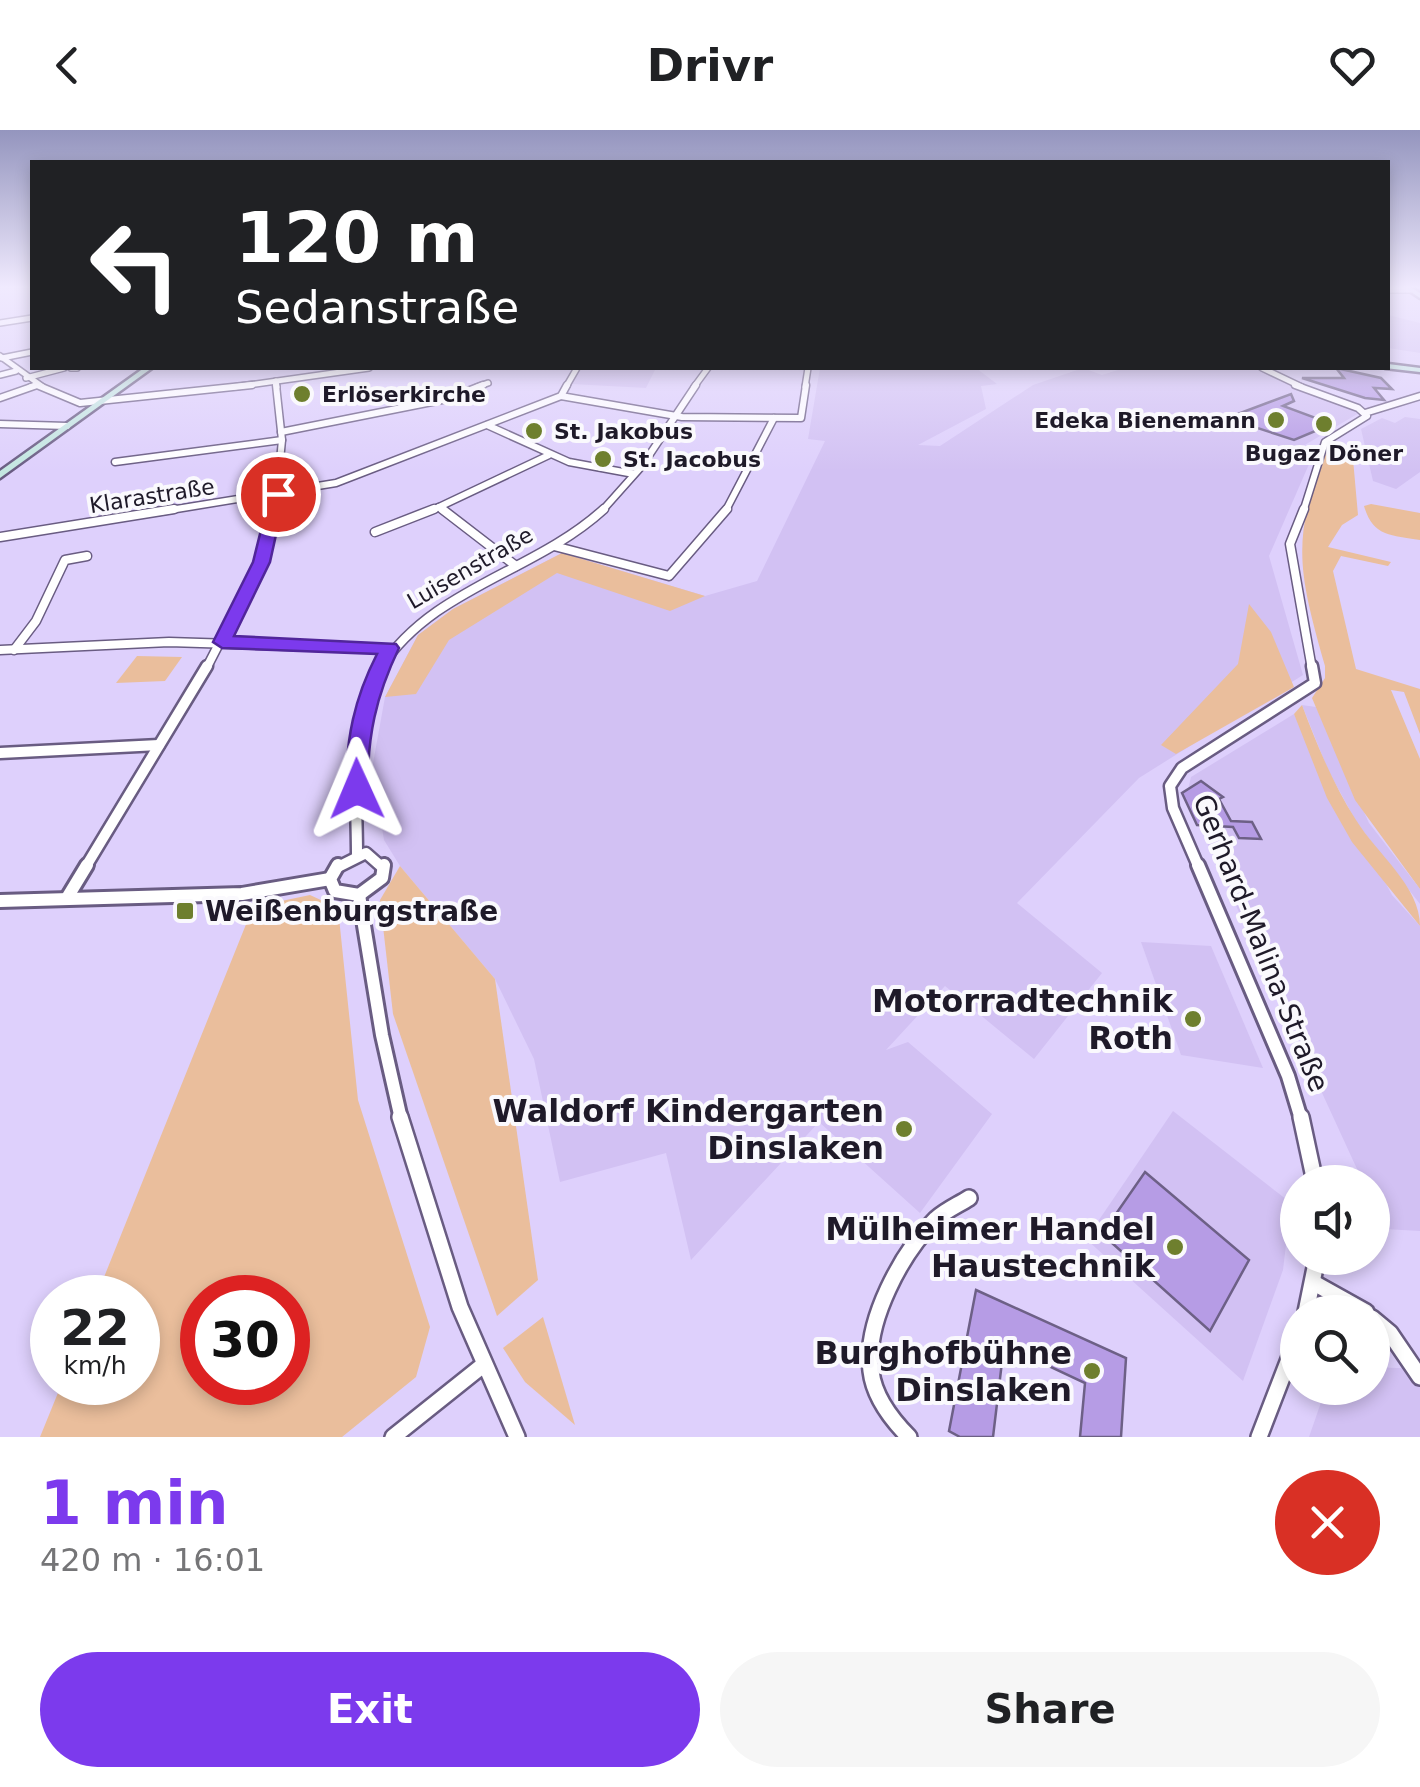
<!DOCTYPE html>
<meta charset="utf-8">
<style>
:root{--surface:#fff;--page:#f6f6f6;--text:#202124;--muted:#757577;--accent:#7c3aed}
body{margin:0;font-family:"DejaVu Sans",sans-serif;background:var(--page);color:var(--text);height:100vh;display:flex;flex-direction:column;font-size:38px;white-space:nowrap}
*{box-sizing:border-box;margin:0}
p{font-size:32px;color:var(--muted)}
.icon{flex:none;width:55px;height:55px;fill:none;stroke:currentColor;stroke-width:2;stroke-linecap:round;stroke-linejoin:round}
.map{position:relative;height:1307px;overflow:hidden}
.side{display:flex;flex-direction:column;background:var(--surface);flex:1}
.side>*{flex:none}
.banner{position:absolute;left:30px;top:30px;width:1360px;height:210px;border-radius:0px;box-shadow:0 5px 15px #0003;background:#202124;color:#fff;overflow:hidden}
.buttons{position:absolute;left:1280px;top:1035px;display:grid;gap:20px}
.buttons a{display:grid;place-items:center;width:110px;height:110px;border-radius:50%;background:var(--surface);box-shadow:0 5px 15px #0003;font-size:50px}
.speed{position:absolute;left:30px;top:1145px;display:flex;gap:20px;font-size:50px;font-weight:700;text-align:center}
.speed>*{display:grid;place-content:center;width:130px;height:130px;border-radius:50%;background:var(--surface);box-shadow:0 5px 15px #0003;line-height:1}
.speed small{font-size:25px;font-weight:400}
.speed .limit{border:15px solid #d22;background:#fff;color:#111}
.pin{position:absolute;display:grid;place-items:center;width:85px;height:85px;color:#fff;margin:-42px;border:5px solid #fff;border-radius:50%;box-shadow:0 2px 10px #0007}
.me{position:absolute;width:110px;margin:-55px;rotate:359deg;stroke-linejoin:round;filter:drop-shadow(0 0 8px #0008)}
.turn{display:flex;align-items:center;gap:35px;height:210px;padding:0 40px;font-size:45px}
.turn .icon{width:130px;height:130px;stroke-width:2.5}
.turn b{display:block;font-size:70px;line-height:85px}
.round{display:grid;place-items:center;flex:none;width:105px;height:105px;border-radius:52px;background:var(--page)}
.summary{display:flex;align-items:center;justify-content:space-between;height:170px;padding:0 40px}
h1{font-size:60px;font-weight:600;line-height:75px;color:var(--accent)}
.action{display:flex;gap:20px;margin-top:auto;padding:20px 40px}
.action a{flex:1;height:115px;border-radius:60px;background:var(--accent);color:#fff;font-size:40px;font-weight:600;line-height:115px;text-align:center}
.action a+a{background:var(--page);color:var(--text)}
header{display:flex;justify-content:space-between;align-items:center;height:130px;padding:0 40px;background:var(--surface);font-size:45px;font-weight:600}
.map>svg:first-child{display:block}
.built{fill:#d2c1f3}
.green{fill:#eabe9c;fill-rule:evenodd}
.building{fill:#b69ce5;stroke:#6d6086;stroke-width:2.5}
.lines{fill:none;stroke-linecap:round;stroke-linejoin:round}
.minor-far5-casing{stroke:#695c82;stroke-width:8}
.minor-far4-casing{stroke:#695c82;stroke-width:9}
.minor-far3-casing{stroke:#695c82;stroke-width:11}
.minor-far2-casing{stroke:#695c82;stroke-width:15}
.minor-far1-casing{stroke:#695c82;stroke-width:18}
.minor-casing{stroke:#695c82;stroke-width:20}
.secondary-casing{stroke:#695c82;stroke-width:5}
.minor-far5{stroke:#fff;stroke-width:5}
.minor-far4{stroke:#fff;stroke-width:6}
.minor-far3{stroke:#fff;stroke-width:8}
.minor-far2{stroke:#fff;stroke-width:10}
.minor-far1{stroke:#fff;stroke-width:12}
.minor{stroke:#fff;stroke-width:15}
.secondary{fill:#c4e7e1;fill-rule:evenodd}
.route{fill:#7c3aed;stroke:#51269a;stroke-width:2.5}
.poi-dot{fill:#6e7f2e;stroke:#faf9fd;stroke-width:4}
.labels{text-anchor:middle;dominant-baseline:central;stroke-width:8;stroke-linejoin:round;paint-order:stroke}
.far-poi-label{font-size:22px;font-weight:bold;fill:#1f1a29;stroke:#faf9fd;text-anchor:start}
.far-street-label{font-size:22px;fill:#1f1a29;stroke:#faf9fd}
.poi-label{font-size:28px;font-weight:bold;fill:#1f1a29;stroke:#faf9fd;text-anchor:start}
.street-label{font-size:28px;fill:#1f1a29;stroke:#faf9fd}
.near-poi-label{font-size:32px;font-weight:bold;fill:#1f1a29;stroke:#faf9fd;text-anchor:end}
</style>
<header><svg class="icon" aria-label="back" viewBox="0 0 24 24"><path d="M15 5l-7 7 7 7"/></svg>Drivr<svg class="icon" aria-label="heart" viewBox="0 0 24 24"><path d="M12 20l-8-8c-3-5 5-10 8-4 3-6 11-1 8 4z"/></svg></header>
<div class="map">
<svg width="1420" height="1307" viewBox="0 0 1420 1307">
<rect width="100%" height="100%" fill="#ded0fc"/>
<g class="built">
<polygon points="1388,185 1420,193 1420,223 1388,218"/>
<polygon points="582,238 656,238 646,258 572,254"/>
<polygon points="820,238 976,238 997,254 981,256 986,279 918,315 940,316 1033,255 1083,238 1102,245 1124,238 1256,238 1359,283 1298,319 1313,325 1269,426 1303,545 1139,648 1017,773 1102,843 1034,929 945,856 886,920 908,912 992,984 920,1083 819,992 691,1130 666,1023 560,1052 534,929 495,849 400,736 384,710 372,639 385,567 418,505 453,479 562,423 705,466 757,451 825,311 808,309"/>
<polygon points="1405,287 1420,289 1420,342 1396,359 1373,351 1361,299 1382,288 1395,293"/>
<polygon points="1302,575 1316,577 1369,693 1420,759 1420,774 1357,693 1328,640"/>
<polygon points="1294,584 1392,765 1420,796 1420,1101 1384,1099 1373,1073 1372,1052 1363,1052 1186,667 1191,647"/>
<polygon points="1141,812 1211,816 1263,938 1181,925"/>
<polygon points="1173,981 1291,1073 1283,1140 1243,1251 1086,1109"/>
<polygon points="1373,1237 1420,1239 1420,1307 1309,1307 1326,1258 1372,1258"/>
</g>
<g class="green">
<path d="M1332,310L1352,318L1358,385L1342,395L1328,417L1391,432L1388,436L1341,426L1333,441L1356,539L1420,559V604L1404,562L1391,560L1420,629V759L1355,670L1312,568L1325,548V536C1298,440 1289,405 1332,310Z"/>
<path d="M1371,374L1420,383V410C1391,405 1373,407 1364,376Z"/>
<polygon points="562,423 705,466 670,481 557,443 449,510 416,564 385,567 418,505 453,479"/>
<polygon points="1249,474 1271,502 1294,557 1176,624 1161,615 1238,534"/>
<polygon points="137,526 182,527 165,551 116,553"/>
<path d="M1302,575C1317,615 1333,654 1356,690C1377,724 1420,756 1420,796L1352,712L1327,668L1294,584Z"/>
<polygon points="400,736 495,849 538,1150 497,1186 393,884 380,770"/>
<path d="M310,765L338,778L358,970L430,1197L416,1247L342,1307H40L62,1253L138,1252V1168L96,1167L253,777ZM202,1168H288V1252H202Z"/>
<polygon points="543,1187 575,1295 525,1252 503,1218"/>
</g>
<g class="building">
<polygon points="1336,238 1381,248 1392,259 1374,258 1384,270 1365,268 1302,248 1344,248"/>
<polygon points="1291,264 1294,271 1283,276 1332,294 1294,310 1227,288"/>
<polygon points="1201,651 1223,667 1219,669 1231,691 1252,692 1261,709 1239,708 1233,697 1197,695 1182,663"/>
<polygon points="1145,1042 1249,1130 1210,1201 1102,1104"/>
<polygon points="976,1160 1126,1228 1121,1307 1080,1307 1085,1253 1004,1215 993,1307 960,1307 949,1301"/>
</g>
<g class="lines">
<g class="minor-far5-casing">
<g id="minor-far5">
<polyline points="1388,160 1410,160"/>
<polyline points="0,193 32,188"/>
<polyline points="0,226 43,257"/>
<polyline points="2,228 32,222"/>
<polyline points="71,238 77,238"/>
<polyline points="1262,238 1302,257"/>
<polyline points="0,245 16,241"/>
<polyline points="26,248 64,238"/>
<polyline points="276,251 277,257"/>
<polyline points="30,257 37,255"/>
<polyline points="234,257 369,238"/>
<polyline points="477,257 488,253"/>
<polyline points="566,257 577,238"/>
<polyline points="694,257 708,238"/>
<polyline points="805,257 808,238"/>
</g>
</g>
<g class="minor-far4-casing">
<g id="minor-far4">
<polyline points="37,255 80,273 252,255"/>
<polyline points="1295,255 1358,278 1367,286 1325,312 1303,382"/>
<polyline points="561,266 682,287 801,288 806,255"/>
<polyline points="0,268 37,255"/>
<polyline points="1365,283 1420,266"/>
<polyline points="0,294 67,296"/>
<polyline points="487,295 569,332 634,344"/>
<polyline points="281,302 447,269 483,255"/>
<polyline points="115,332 282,310"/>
<polyline points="158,382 336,353 561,266 567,255"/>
<polyline points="275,382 282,310 276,255"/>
<polyline points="427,382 439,377"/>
<polyline points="445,382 439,377 549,325"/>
<polyline points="601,382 642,336 696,255"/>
<polyline points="725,382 774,288"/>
</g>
</g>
<g class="minor-far3-casing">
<g id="minor-far3">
<polyline points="442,379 516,436"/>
<polyline points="1304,379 1290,414 1312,539"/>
<polyline points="375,402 434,379"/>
<polyline points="0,407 174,379"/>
<polyline points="554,416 669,446 727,379"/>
<polyline points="0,520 169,512 389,519"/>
<polyline points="14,520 36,491 65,430 87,426"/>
<polyline points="206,539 261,432 275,379"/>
<path d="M380,539C433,457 534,443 604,379"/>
</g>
</g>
<g class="minor-far2-casing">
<g id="minor-far2">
<polyline points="0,623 159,615"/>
<path d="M357,724C357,665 348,589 381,536"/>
<polyline points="85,738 207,536"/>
<polyline points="336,738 366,723 383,738"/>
<polyline points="1199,738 1173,678 1170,656 1182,638 1315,553 1312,536"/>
</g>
</g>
<g class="minor-far1-casing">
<g id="minor-far1">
<polyline points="338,735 330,749 335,761 359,765 382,748 384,735"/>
<polyline points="1198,735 1288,946 1301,989"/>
<polyline points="359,765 382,905 401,989"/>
<polyline points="67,768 87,735"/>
<polyline points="0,771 242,764 330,749"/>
</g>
</g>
<g class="minor-casing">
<g id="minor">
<polyline points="400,987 460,1177 517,1307"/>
<polyline points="1301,987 1315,1052"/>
<polyline points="1314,1153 1366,1182"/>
<polyline points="1306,1182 1317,1128"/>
<polyline points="1372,1188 1390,1203 1420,1247"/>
<polyline points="393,1307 482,1236"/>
<path d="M909,1307C891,1289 874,1267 871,1241C864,1192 902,1122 936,1089C946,1080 958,1075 969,1068"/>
<polyline points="1259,1307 1298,1206"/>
</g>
</g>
<g class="secondary-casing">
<g id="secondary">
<polygon points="1405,158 1412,158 1420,163 1420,168"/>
<polygon points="1388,234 1420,238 1420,242 1385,238"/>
<polygon points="144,238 152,238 0,348 0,341"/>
</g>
</g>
<use href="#minor-far5" class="minor-far5"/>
<use href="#minor-far4" class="minor-far4"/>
<use href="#minor-far3" class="minor-far3"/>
<use href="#minor-far2" class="minor-far2"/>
<use href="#minor-far1" class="minor-far1"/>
<use href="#minor" class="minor"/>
<use href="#secondary" class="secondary"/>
</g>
<linearGradient id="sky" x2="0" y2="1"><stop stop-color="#9495be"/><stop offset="0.46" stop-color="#f0eafe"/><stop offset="1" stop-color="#f0eafe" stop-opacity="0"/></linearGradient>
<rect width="1420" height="341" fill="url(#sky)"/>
<path class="route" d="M278,359L285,364L270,432L234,506L396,514L399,518C376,566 367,607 368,659L357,668L346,659C346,609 354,569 377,524L222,518L213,512L253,432L270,364Z"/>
<g class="poi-dot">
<circle cx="302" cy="264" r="10"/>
<circle cx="1276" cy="290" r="10"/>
<circle cx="1324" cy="294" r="10"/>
<circle cx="534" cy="301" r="10"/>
<circle cx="603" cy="329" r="10"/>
<rect x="175" y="771" width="20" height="20" rx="5"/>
<circle cx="1193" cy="889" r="10"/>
<circle cx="904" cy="999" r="10"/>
<circle cx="1175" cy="1117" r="10"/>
<circle cx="1092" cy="1241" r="10"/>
</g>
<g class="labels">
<g class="far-poi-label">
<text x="322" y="264">Erlöserkirche</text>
<text x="1256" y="290" text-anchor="end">Edeka Bienemann</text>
<text x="554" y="301">St. Jakobus</text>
<text x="1324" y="323" text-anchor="middle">Bugaz Döner</text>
<text x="623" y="329">St. Jacobus</text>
</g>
<g class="far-street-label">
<text transform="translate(152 366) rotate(-9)">Klarastraße</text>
<text transform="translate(470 438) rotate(-30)">Luisenstraße</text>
</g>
<g class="poi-label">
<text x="205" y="781">Weißenburgstraße</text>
</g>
<g class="street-label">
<text transform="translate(1261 813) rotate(68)">Gerhard-Malina-Straße</text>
</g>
<g class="near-poi-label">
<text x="1173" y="871">Motorradtechnik<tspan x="1173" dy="37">Roth</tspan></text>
<text x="884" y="981">Waldorf Kindergarten<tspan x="884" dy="37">Dinslaken</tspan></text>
<text x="1155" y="1099">Mülheimer Handel<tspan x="1155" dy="37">Haustechnik</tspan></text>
<text x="1072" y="1223">Burghofbühne<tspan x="1072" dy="37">Dinslaken</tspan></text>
</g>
</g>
</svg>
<div class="buttons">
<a><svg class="icon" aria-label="sound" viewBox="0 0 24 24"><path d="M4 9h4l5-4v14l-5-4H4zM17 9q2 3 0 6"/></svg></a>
<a><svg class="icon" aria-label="search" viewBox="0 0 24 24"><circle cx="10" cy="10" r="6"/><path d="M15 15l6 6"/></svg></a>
</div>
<div class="speed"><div>22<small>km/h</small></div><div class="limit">30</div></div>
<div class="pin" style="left:278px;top:364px;background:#d93025"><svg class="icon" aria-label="arrive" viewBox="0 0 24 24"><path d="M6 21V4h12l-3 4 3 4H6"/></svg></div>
<svg class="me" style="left:357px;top:659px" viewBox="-20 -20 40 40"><path d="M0-17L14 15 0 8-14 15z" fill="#7c3aed" stroke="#fff" stroke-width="4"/></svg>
<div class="banner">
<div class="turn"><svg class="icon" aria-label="left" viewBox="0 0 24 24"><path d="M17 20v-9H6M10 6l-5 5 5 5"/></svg><div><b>120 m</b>Sedanstraße</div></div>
</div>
</div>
<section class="side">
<div class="summary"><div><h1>1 min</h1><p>420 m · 16:01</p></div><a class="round" style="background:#d93025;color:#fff"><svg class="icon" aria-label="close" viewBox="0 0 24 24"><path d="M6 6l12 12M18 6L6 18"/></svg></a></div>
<div class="action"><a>Exit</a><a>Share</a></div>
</section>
